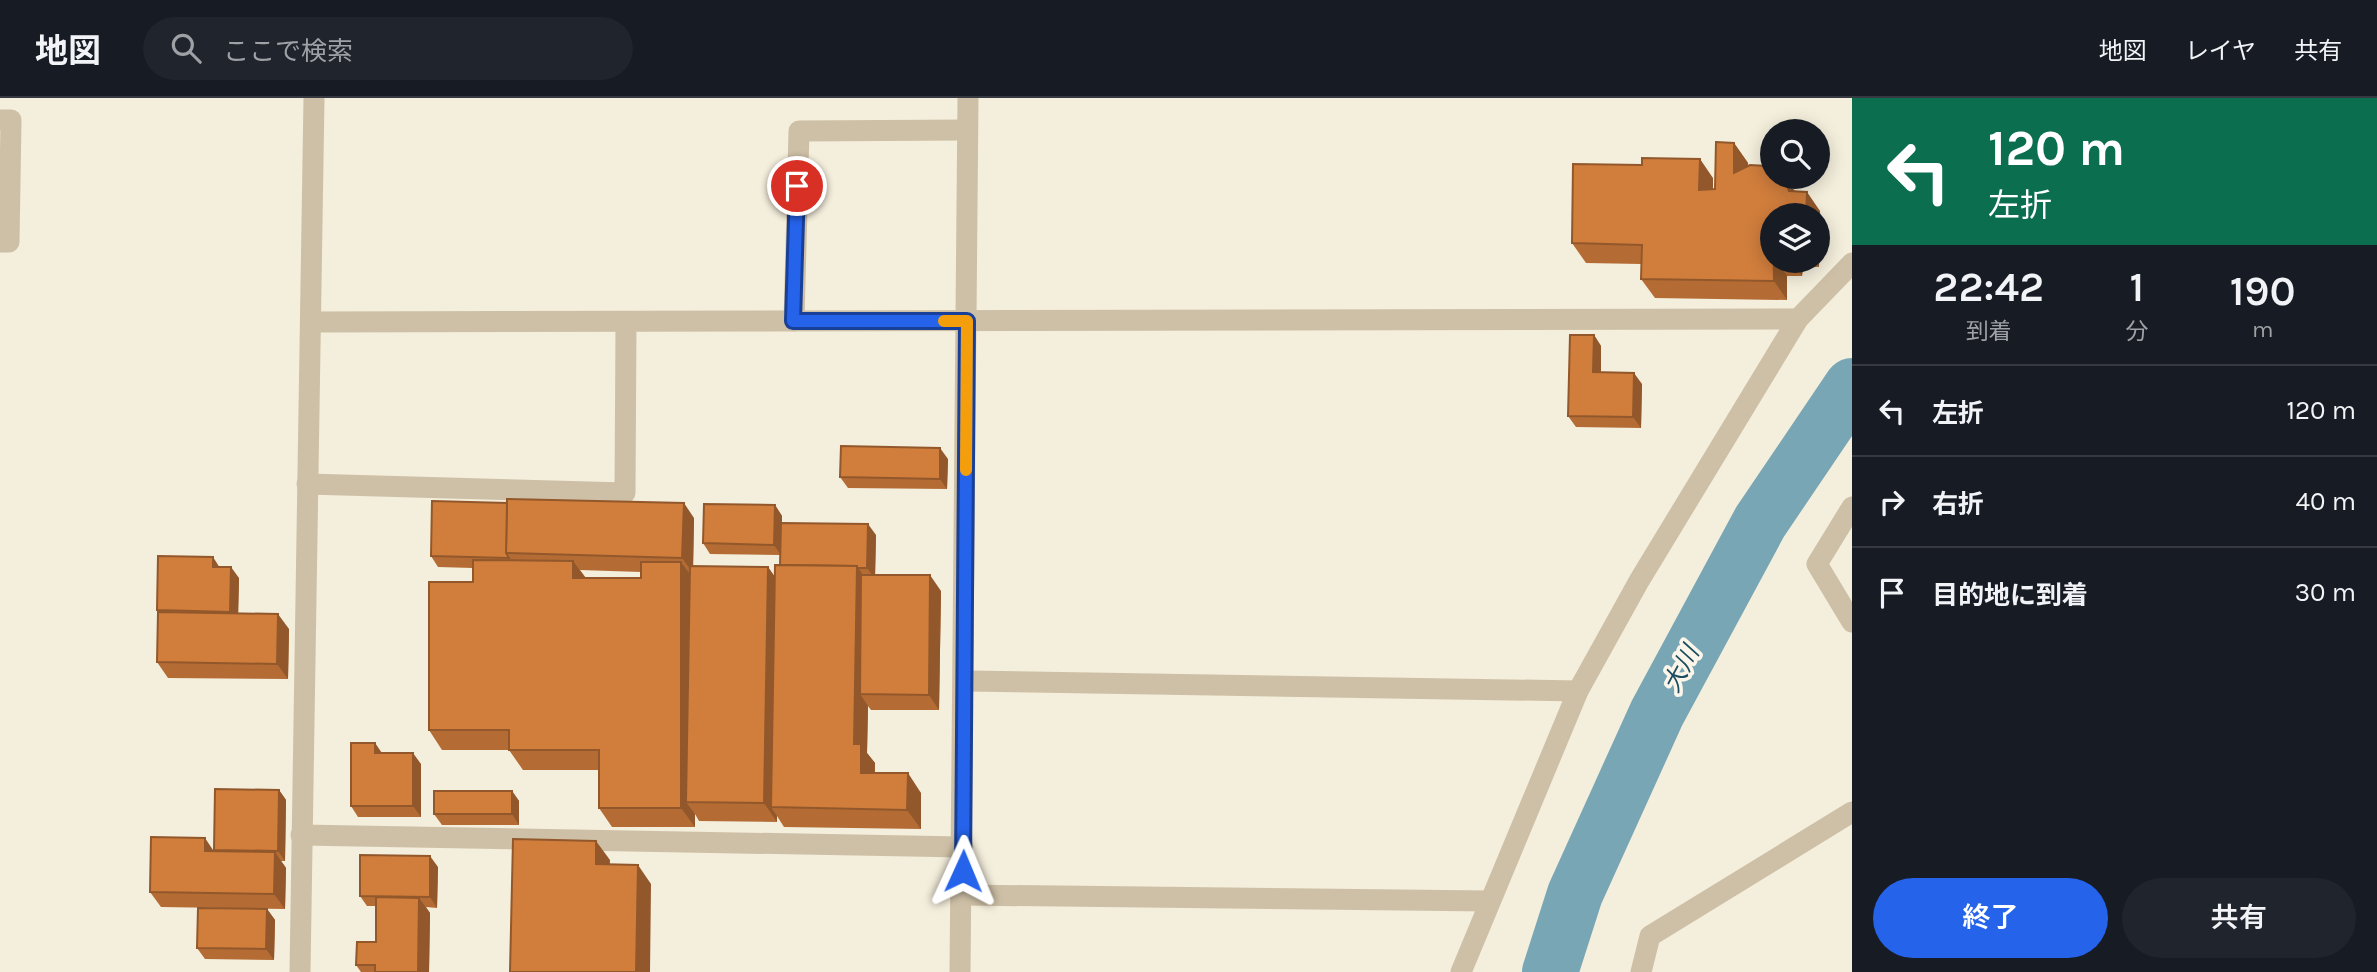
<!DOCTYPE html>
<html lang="ja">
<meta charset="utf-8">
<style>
:root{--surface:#171b24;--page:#20242c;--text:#f1f3f6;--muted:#9ea1a6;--line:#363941;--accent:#2563eb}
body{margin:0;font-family:Karla,"Noto Sans JP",sans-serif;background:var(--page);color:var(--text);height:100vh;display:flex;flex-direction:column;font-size:26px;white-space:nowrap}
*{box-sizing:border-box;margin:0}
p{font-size:23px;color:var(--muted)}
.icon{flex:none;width:38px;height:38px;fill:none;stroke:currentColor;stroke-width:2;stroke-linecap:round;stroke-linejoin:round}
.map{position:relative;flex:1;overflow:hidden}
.drawer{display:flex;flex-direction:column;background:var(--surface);width:525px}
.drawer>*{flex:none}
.banner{background:#0b6e4f;color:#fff;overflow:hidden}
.controls{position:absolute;left:1760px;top:21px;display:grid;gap:14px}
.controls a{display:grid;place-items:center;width:70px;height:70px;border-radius:50%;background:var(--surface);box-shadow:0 4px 18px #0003;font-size:35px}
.pin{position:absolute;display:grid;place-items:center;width:60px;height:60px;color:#fff;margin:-30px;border:4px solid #fff;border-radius:50%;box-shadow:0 2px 7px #0007}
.me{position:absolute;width:77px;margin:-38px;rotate:1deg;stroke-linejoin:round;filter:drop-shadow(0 0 5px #0008)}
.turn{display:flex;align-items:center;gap:24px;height:147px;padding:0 21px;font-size:32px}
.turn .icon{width:91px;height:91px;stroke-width:2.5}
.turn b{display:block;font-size:49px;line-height:60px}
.eta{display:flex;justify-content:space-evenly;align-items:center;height:119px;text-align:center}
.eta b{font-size:42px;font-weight:600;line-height:49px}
.primary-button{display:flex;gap:14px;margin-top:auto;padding:14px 21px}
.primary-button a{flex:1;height:80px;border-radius:42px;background:var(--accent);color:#fff;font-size:28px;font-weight:600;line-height:80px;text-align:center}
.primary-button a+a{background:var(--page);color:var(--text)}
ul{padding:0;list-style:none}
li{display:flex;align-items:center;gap:21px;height:91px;padding:0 21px;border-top:2px solid var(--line)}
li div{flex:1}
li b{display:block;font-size:26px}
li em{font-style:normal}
header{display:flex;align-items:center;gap:42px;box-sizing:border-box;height:98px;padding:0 35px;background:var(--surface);border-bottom:2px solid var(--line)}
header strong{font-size:33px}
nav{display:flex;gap:38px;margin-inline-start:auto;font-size:24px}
.search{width:490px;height:63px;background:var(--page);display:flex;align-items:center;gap:18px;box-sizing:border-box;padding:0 24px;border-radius:38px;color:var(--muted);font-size:26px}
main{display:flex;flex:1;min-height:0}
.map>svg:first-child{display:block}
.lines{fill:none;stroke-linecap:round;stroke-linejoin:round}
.river{stroke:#78a6b4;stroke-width:56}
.minor{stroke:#cec0a6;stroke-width:21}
.wall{fill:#b46c34;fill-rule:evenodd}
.shaded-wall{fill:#92582b}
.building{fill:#d17e3d;stroke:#92582b;stroke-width:2}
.route-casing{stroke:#184099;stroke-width:18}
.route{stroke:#2563eb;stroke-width:12}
.slow{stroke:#f59e0b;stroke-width:12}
.labels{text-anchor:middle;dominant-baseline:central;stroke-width:7;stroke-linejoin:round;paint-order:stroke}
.water-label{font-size:24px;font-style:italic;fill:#194d5f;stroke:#fbf6e9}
</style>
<header>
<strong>地図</strong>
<div class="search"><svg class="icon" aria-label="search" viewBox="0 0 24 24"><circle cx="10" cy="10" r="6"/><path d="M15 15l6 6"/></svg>ここで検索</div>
<nav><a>地図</a><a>レイヤ</a><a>共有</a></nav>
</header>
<main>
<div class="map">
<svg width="1852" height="874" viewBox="0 0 1852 874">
<rect width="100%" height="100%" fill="#f4eedc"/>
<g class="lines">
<polyline class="river" points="1550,874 1575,796 1657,615 1760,424 1852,288"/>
<g class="minor">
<polyline points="0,22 11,22 9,144 0,144"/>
<polyline points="794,223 799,33 967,32"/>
<polyline points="311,224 1798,221"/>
<polyline points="307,386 625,395 626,224"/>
<polyline points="1852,409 1817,466 1852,524"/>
<polyline points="965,583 1578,593"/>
<polyline points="301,737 963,749"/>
<polyline points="963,797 1488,803"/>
<polyline points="300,874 314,0"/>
<polyline points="960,874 968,0"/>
<polyline points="1461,874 1578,593 1639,483 1798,221 1852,165"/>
<polyline points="1641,874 1650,838 1852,714"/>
</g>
</g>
<g class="wall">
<path d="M1734,45L1748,65V68L1785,79L1795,93L1820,113L1819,169H1803L1802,178H1787V202L1655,200L1641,181V166L1586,165L1572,145L1713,80V92L1715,91ZM1773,117H1818V163H1773Z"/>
<polygon points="1594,237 1601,248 1601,275 1642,286 1641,330 1576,329 1568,318"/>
<polygon points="948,361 947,391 848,390 840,379"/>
<path d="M775,407L782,418V425L876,437L875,477L941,493L939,612H871L868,608L867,655L875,665V675L921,695V731L784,729L777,718V724L699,723L695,716V729H612L599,710V672H523L509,652H442L429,632L473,484V470L438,469L431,458L694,420L693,468L768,469L775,479L780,467V457L710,456L703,445ZM580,472L641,474V480H586Z"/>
<polygon points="220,469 239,480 238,515 289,531 288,581 168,580 157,564 159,514 157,512"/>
<polygon points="375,645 382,655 421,666 421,719 358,719 351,708"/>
<polygon points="279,692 286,702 285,763 281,763 286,770 285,811 161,809 150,794 215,753 214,752"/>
<polygon points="512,693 519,703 519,727 442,727 434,716"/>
<polygon points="438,769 437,810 426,809 430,815 429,874 361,874 356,867 376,844 376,808 367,808 360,798"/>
<polygon points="267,811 275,822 274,862 205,861 197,850"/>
</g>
<g class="shaded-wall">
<polygon points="1734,45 1748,65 1747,95 1734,75"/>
<polygon points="1700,61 1713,80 1713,111 1699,92"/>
<polygon points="1785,79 1797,97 1789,93"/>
<polygon points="1807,94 1820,113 1819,169 1815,163 1818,163 1818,117 1806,117"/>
<polygon points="1774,163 1777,163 1787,178 1787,202 1774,183"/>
<polygon points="1792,163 1799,163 1803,169 1802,178"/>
<polygon points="1594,237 1601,248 1601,285 1593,274"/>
<polygon points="1634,275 1642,286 1641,330 1633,319"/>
<polygon points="940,350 948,361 947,391 940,381"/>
<polygon points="684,405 694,420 693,475 682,460"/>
<polygon points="775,407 782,418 781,457 774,447"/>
<polygon points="868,426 876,437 875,481 867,470"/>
<polygon points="213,459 220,470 213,469"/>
<polygon points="573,463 587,482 573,480"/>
<polygon points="681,464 695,483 686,704 695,716 695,729 681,710"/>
<polygon points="857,468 870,488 860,596 868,608 867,655 875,665 874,694 861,675 854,646"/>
<polygon points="231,469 239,480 238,524 230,514"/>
<polygon points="768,469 781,488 771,709 777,718 777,724 764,705"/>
<polygon points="930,477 941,493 939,612 929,597"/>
<polygon points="278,516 289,531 288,581 277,566"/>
<polygon points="375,645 382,656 375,655"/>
<polygon points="413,655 421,666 421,719 413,708"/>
<polygon points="908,675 921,695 921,731 907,712"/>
<polygon points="279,692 286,702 285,763 278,753"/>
<polygon points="512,693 519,703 519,727 512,716"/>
<polygon points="205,740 215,755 205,753"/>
<polygon points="596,743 610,762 609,785 596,766"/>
<polygon points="275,754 286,770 285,811 274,796"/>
<polygon points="430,758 438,769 437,810 430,799"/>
<polygon points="638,767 651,786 650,874 636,874"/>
<polygon points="419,800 430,815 429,874 418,874"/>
<polygon points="267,811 275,822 274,862 266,851"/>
</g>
<g class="building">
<polygon points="1716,44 1734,45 1734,75 1750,67 1767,68 1773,71 1773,79 1784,79 1789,93 1807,94 1806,117 1773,117 1774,183 1641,181 1642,147 1572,145 1573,66 1642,67 1642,60 1700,61 1699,92 1715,91"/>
<polygon points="1570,237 1594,237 1593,274 1634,275 1633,319 1568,318"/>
<polygon points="841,348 940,350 940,381 840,379"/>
<polygon points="507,401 684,405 682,460 506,455"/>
<polygon points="432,403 507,405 506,455 509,460 431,458"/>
<polygon points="704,406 775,407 774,447 703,445"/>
<polygon points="781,425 868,426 867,470 857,470 857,468 780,467"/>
<polygon points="158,458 213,459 213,469 231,469 230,514 157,512"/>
<polygon points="473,462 573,463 573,480 641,480 641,464 681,464 681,710 599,710 599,652 509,652 509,632 429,632 429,484 473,484"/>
<polygon points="775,467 857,468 854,646 861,646 861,675 908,675 907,712 771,709"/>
<polygon points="690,468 768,469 764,705 686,704"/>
<polygon points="861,477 930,477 929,597 860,596"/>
<polygon points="158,514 278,516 277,566 157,564"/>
<polygon points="351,645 375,645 375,655 413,655 413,708 351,708"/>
<polygon points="215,691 279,692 278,753 214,752"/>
<rect x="434" y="693" width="78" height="23"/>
<polygon points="151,739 205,740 205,753 275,754 274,796 150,794"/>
<polygon points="513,741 596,743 596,766 638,767 636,874 510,874"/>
<polygon points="360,757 430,758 430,799 360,798"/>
<polygon points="376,799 419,800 418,874 375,874 375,867 356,867 357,844 376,844"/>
<polygon points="198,810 267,811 266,851 197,850"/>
</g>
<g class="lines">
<g class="route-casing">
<polyline id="route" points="797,88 793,223 967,223 963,773"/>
</g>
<use href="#route" class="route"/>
<polyline class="slow" points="944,223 967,223 966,372"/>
</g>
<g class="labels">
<g class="water-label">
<text transform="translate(1681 571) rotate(-62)">大川</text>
</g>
</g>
</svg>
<div class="controls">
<a><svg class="icon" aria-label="search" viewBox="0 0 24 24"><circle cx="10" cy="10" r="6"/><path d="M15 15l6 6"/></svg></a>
<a><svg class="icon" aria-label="layers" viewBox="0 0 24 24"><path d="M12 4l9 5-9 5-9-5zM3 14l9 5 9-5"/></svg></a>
</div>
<div class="pin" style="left:797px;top:88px;background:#d93025"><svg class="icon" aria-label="arrive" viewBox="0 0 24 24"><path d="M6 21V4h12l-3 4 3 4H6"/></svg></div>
<svg class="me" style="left:963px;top:773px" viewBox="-20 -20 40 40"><path d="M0-17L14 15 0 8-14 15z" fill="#2563eb" stroke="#fff" stroke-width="4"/></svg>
</div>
<section class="drawer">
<div class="banner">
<div class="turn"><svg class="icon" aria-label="left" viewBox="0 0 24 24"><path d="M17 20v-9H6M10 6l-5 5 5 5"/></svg><div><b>120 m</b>左折</div></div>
</div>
<div class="eta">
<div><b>22:42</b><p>到着</p></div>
<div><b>1</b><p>分</p></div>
<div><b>190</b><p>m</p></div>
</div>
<ul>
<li><svg class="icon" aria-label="left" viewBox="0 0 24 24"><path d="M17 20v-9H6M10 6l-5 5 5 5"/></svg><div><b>左折</b></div><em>120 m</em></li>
<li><svg class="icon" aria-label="right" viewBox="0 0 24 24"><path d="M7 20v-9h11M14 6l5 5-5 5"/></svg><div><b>右折</b></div><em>40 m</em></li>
<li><svg class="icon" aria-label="arrive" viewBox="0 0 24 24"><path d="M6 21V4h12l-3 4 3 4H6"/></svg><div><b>目的地に到着</b></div><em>30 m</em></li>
</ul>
<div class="primary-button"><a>終了</a><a>共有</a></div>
</section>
</main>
